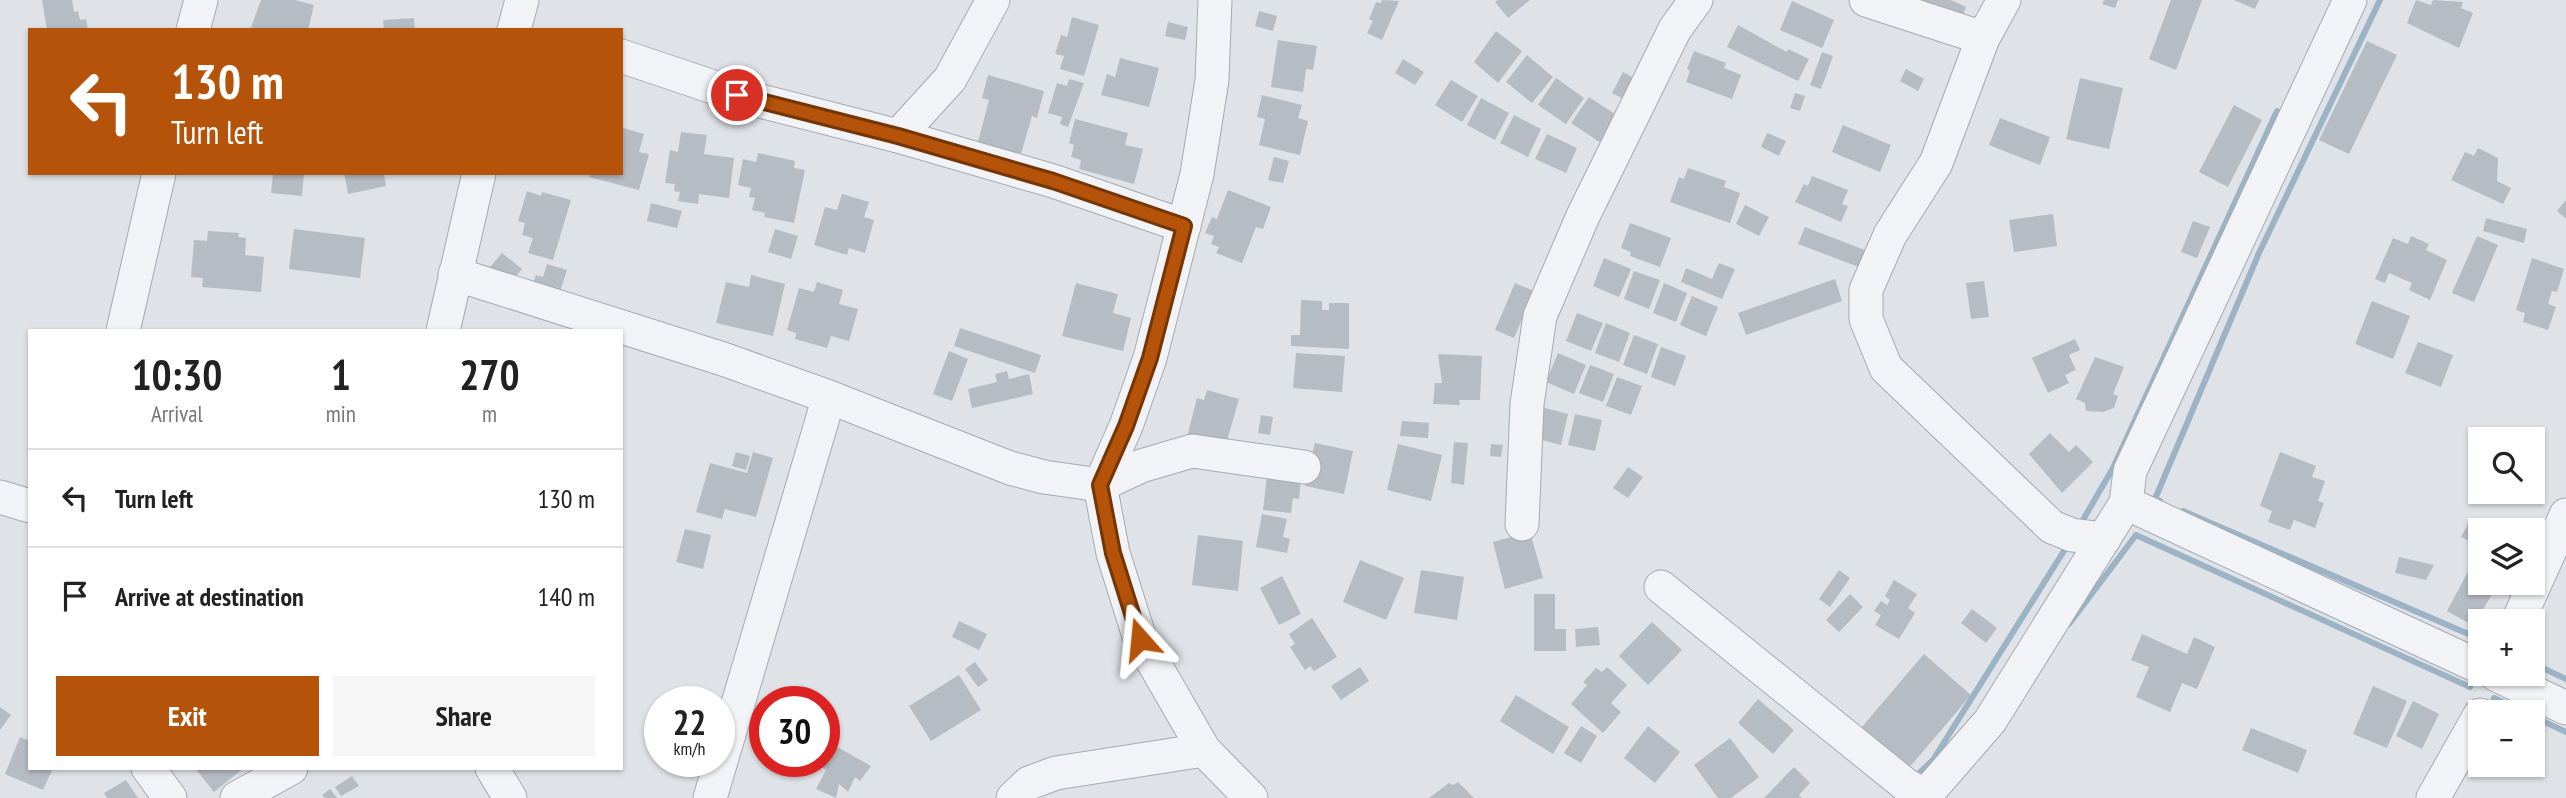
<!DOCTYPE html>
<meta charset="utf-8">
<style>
:root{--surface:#fff;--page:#f6f6f6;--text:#222;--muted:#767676;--line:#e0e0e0;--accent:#b45309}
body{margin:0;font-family:"PT Sans Narrow",sans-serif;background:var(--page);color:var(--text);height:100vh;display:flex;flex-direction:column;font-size:26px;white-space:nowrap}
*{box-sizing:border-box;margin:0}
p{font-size:23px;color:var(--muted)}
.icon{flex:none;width:38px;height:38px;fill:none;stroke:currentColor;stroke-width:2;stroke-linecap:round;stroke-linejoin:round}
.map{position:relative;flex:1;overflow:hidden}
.drawer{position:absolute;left:28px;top:329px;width:595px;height:441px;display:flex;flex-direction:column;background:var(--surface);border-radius:0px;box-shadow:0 2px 5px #0004}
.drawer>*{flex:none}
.top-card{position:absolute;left:28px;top:28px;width:595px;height:147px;border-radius:0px;box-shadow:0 2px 5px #0004;background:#b45309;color:#fff;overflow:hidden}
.tools{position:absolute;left:2468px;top:427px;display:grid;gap:14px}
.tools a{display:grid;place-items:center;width:77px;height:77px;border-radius:0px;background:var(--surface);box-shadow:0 2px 5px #0004;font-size:35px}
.speed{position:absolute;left:644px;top:686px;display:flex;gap:14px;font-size:35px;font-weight:700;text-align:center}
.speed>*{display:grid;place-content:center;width:91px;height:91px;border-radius:50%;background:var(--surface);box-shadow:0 2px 5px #0004;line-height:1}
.speed small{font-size:18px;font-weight:400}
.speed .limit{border:10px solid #d22;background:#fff;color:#111}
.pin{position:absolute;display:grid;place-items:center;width:60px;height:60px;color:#fff;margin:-30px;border:4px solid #fff;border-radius:50%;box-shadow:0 2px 7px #0007}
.me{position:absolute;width:77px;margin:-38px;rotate:342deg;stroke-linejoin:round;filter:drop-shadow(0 0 5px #0008)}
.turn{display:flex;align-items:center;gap:24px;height:147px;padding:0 28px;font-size:32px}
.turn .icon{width:91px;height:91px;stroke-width:2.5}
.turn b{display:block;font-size:49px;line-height:60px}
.eta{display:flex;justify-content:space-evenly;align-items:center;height:119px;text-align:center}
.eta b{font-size:42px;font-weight:600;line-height:49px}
.action{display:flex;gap:14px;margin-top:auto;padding:14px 28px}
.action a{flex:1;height:80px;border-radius:0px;background:var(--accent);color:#fff;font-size:28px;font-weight:600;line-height:80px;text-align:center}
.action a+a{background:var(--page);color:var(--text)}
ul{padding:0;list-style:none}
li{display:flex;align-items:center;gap:21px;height:98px;padding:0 28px;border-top:2px solid var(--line)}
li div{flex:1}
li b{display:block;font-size:26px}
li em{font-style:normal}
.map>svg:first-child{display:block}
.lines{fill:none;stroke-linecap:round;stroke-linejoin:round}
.stream{stroke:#9cb2c5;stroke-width:6}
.building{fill:#b6bcc4}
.minor-casing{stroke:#a5aab1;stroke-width:35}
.minor{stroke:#f1f3f6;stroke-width:33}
.route-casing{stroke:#753606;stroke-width:18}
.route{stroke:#b45309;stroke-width:12}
</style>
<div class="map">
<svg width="2566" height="798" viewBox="0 0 2566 798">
<rect width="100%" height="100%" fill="#dfe3e7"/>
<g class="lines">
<g class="stream">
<polyline points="2160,501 2155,499 2259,253 2380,0"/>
<polyline points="2183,511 2480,639"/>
<polyline points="2080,525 2113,468 2277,111"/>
<polyline points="2069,624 2136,535 2470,687"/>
<polyline points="2532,663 2566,679"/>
<polyline points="2494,698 2524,712"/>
<polyline points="2532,716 2566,732"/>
<polyline points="1915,777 1933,760 2067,546"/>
</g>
</g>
<g class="building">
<polygon points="42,0 72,0 74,12 78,11 80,20 86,19 88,30 47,30"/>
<polygon points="261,0 295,0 314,5 308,30 250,30"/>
<polygon points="1382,0 1399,1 1382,40 1367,33 1373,21 1369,19 1376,2 1381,3"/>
<polygon points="1498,0 1530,0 1508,18 1495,2"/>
<polygon points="1901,0 1951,0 1966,7 1959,25"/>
<polygon points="2104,0 2118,0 2115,8 2102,4"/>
<polygon points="2171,0 2202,0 2176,70 2149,59"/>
<polygon points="2234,0 2259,0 2255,9"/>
<polygon points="2416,0 2431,5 2433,0 2463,2 2461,8 2473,13 2459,48 2407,23"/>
<polygon points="1792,1 1834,20 1822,48 1780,30"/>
<polygon points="1259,11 1277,16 1273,31 1255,26"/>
<polygon points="1072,17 1099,25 1084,76 1060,69 1064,56 1055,54 1061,35 1067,37"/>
<polygon points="414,18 415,30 384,30 383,20"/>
<polygon points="1168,22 1188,27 1185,40 1165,36"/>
<polygon points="1738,25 1787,52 1788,49 1809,59 1798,81 1727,47"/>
<polygon points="1496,31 1522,51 1498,83 1474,62"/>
<polygon points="1278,40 1317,46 1313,70 1306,69 1303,92 1271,87"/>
<polygon points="2367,41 2397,55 2349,154 2319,140"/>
<polygon points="1694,51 1726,63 1724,68 1741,75 1732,99 1686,82 1690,71 1687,69"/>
<polygon points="1822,52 1833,56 1821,89 1810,85"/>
<polygon points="1527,55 1553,77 1532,103 1506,82"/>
<polygon points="1120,58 1159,68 1149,107 1101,95 1107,74 1115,77"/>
<polygon points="1403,59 1424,72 1415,85 1395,73"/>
<polygon points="1906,69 1924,79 1918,91 1900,81"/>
<polygon points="1623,72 1641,82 1630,102 1612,93"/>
<polygon points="988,75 1044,91 1037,118 1032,116 1021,154 978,142 989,100 982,98"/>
<polygon points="1556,78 1584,98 1566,124 1538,105"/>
<polygon points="2080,78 2123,88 2109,149 2066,139"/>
<polygon points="1069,79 1084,83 1068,127 1060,124 1062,117 1048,113 1057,83 1067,86"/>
<polygon points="1451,80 1478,96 1462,122 1435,105"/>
<polygon points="1795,93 1805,96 1800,111 1790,108"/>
<polygon points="1262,95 1302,105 1298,118 1308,121 1300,155 1259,145 1265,119 1257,117"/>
<polygon points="1589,97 1618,116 1601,143 1571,123"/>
<polygon points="1481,98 1509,113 1495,140 1467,125"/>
<polygon points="2234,105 2262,120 2228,187 2199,172"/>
<polygon points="1514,115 1541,129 1528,157 1500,143"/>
<polygon points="2000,118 2050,137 2040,165 1989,145"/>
<polygon points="1075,119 1128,133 1125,145 1143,149 1134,184 1079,169 1081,160 1071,157 1074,145 1069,143"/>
<polygon points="1843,125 1891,145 1880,172 1832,152"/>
<polygon points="623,128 644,134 639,152 649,154 639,190 589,177 590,173 621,173"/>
<polygon points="681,132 707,135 704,154 734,158 729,198 699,194 698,204 678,201 680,192 674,191 675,184 665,183 670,150 678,152"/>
<polygon points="1767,133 1786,141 1779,156 1761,147"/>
<polygon points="1547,134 1577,148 1566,173 1535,159"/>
<polygon points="2478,148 2498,158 2497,181 2511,188 2503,204 2451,180 2465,152 2474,156"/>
<polygon points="758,153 795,161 794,168 805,170 794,223 764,217 765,213 752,210 755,198 749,197 751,188 738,185 743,159 756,162"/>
<polygon points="1274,157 1289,161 1283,183 1268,180"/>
<polygon points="1688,168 1726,181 1724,187 1740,193 1730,223 1670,202 1679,177 1684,179"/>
<polygon points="273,173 304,173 302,196 271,193"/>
<polygon points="344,173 384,173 386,186 348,194"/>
<polygon points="1812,176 1848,190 1842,204 1848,206 1841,222 1795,202 1804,184 1808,186"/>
<polygon points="1228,190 1271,207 1263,229 1256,227 1242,263 1216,253 1219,247 1211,244 1214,236 1205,233 1212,217 1217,219"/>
<polygon points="527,191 541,196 542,192 571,200 553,260 528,253 533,238 522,235 525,223 518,221"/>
<polygon points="842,194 869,202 864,217 874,220 865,253 849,248 847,255 814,245 825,207 837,210"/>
<polygon points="2566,200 2566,219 2557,211"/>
<polygon points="651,203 682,211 677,228 647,221"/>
<polygon points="1745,205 1769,217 1759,236 1736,224"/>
<polygon points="2053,214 2057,246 2014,252 2009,220"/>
<polygon points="2486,218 2527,229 2524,243 2483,231"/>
<polygon points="2193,221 2210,227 2197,258 2181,252"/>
<polygon points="1630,223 1671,238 1660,267 1630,256 1631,252 1621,248"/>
<polygon points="1805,227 1870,252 1864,269 1798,244"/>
<polygon points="294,229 365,238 360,278 289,269"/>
<polygon points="775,229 798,236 791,259 768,252"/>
<polygon points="208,231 239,233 238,237 246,238 245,255 264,257 261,292 202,287 203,278 191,277 194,240 207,241"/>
<polygon points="2411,236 2429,244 2426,250 2447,260 2430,300 2409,290 2412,283 2389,273 2385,283 2375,279 2393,238 2408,244"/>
<polygon points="2477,236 2498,245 2474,302 2452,293"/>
<polygon points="502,253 522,269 511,283 490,267"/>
<polygon points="1604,258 1631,269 1619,297 1593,286"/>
<polygon points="2532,258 2564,269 2557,292 2552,291 2548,304 2556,307 2548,330 2523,322 2525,313 2516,310"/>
<polygon points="1719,263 1735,269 1722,299 1681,282 1686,268 1712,279"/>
<polygon points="547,264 567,270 559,295 532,286 536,275 543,277"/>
<polygon points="1634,271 1660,280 1649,309 1624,299"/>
<polygon points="751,275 785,284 773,336 716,323 726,282 749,287"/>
<polygon points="1835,279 1842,301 1746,335 1738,313"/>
<polygon points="1984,281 1989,317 1971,319 1966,283"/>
<polygon points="817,282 843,290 839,304 858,309 849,341 831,336 827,348 795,339 796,333 787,330 799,288 814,292"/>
<polygon points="1076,283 1118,294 1113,313 1131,318 1123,351 1062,336"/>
<polygon points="1515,283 1534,291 1514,338 1495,330"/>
<polygon points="1664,283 1687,293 1676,322 1653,313"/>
<polygon points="1692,296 1718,307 1706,336 1680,325"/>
<polygon points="1301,300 1322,301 1322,310 1329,310 1329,303 1349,303 1349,349 1291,346 1291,335 1300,335"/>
<polygon points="2372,301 2410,316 2393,359 2355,344"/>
<polygon points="1577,313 1603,323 1591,351 1566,341"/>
<polygon points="1606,323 1630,333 1619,362 1595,353"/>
<polygon points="960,328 1041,355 1035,373 954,346"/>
<polygon points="1634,335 1658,344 1647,374 1623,365"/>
<polygon points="2075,339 2080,350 2069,355 2076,370 2065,375 2069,383 2048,393 2032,358"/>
<polygon points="2418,342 2453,355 2441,387 2405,373"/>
<polygon points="1661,347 1686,356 1675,386 1651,377"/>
<polygon points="949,351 968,359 952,401 933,394"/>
<polygon points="1296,353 1345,356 1342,392 1293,388"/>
<polygon points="1558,353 1586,365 1574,394 1546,382"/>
<polygon points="1438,354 1482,356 1480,400 1459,400 1460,405 1433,404 1435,383 1442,383"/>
<polygon points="2095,357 2124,367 2113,394 2118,396 2114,408 2103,412 2086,411 2085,403 2076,399"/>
<polygon points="1590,365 1614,374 1603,402 1579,393"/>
<polygon points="1007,371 1009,379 1029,374 1033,394 972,408 968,389 997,382 995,374"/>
<polygon points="1617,377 1642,386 1631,415 1606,406"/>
<polygon points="1207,390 1239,399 1225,448 1187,437 1197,398 1204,400"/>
<polygon points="1541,407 1568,414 1561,445 1534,438"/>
<polygon points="1575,414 1602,420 1595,451 1568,445"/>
<polygon points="1261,415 1273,417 1270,435 1258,433"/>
<polygon points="1402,421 1429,423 1428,438 1400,436"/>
<polygon points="2050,433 2069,452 2076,445 2093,462 2062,493 2029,454"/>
<polygon points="1454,442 1468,443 1464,485 1451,483"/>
<polygon points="1315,443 1353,451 1344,494 1305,486"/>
<polygon points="1398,444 1442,455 1431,501 1387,490"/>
<polygon points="1491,444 1503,445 1501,457 1490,456"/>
<polygon points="736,452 750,456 746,470 732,466"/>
<polygon points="753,452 773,458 756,517 725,509 722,519 696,512 710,463 747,473"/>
<polygon points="2280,452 2316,466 2312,477 2325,481 2318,501 2324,503 2315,528 2294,520 2290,530 2268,522 2272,511 2260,506"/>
<polygon points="1628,467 1643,477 1628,498 1613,488"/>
<polygon points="1267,475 1301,479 1299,499 1293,498 1291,513 1263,510"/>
<polygon points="1262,514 1287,519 1283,537 1290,539 1287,553 1256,547"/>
<polygon points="2469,522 2484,530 2480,530 2480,547 2461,537"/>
<polygon points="685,529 711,535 703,569 676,562"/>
<polygon points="1530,532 1543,578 1505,589 1493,542"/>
<polygon points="1198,535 1243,541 1238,591 1192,585"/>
<polygon points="2399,557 2434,565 2426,580 2395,573"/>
<polygon points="1360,560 1404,578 1386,620 1343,602"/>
<polygon points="2470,568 2480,573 2480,583 2498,583 2474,626 2447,611"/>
<polygon points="1421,570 1464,577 1457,620 1414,613"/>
<polygon points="1839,570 1850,578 1830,607 1819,599"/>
<polygon points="1282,576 1301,614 1279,625 1260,588"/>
<polygon points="1894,580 1917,594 1908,608 1915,613 1899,639 1875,625 1881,615 1874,611 1881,601 1887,605 1890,600 1885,596"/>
<polygon points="1534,594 1555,594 1555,629 1566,629 1566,651 1534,651"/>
<polygon points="1850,594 1863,607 1839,632 1826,620"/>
<polygon points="1972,609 1997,628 1986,643 1961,623"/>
<polygon points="1312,618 1337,657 1314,671 1310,666 1305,670 1290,647 1295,644 1289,634"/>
<polygon points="959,621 987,634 979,650 952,637"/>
<polygon points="1652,622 1682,650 1648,685 1619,656"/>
<polygon points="1598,627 1600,645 1576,647 1575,629"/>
<polygon points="2142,634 2187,654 2194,637 2215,647 2197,689 2182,683 2170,712 2136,697 2149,667 2131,660"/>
<polygon points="1924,654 1971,695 1908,769 1861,728"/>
<polygon points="975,662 988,680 978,687 965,669"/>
<polygon points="1360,667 1369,681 1341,700 1331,686"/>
<polygon points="1607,667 1627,685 1611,703 1621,712 1603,733 1571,704 1587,685 1583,682 1596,668 1602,672"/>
<polygon points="959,675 981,710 931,741 909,706"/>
<polygon points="2373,686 2407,701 2387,748 2353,734"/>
<polygon points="1516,695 1569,727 1553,754 1500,721"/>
<polygon points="1758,699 1794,730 1773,754 1738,723"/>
<polygon points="2413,701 2439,714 2422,749 2396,736"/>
<polygon points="0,707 11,715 0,730"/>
<polygon points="1581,726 1597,736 1581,763 1564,753"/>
<polygon points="1648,726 1680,752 1655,783 1624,758"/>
<polygon points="2251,728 2307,750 2298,773 2242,750"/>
<polygon points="20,737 30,741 30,768 53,768 43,790 5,774"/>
<polygon points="1730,738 1759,777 1731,798 1718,798 1694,765"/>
<polygon points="832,744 871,766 860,781 855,777 848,792 839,784 836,798 816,789 826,770 820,766"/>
<polygon points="2504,765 2531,765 2525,775"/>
<polygon points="1794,767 1810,783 1799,795 1802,798 1764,798"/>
<polygon points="195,768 244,768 214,792"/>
<polygon points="352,776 359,786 341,796 335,787"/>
<polygon points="126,780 138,798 107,798 104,793"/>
<polygon points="1458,782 1474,798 1429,798 1449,783 1453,785"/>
<polygon points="330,789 337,798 325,798 322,795"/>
</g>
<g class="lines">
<g class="minor-casing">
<g id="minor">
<polyline points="1215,0 1212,80 1197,174 1150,358 1126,426 1100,485 1113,553 1140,639 1204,750 1251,798"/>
<polyline points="1866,0 1983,38"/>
<polyline points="2004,0 1983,38 1936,163 1890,235 1866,290 1866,319 1886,368 2052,527 2072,535 2104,539"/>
<polyline points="193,30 201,0"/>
<polyline points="514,30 522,0"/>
<polyline points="621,56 737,95 898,136 1053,181 1184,226"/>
<polyline points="898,136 950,79 993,0"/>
<polyline points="455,274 723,359 829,397 1010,468 1044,477 1100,485 1141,466 1192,451 1304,467"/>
<polyline points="123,331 159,173"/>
<polyline points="443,331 479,173"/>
<polyline points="0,497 30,506"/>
<polyline points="2126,503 2480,667"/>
<polyline points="1522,524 1527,404 1540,316 1583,216 1675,29 1696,0"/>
<polyline points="1661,587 1906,785 1925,795"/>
<polyline points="2518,621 2566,515"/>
<polyline points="2495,674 2566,708"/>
<polyline points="148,768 170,798"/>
<polyline points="492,768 510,798"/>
<polyline points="237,798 291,768"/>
<polyline points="710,798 829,397"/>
<polyline points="1013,798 1029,783 1056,773 1204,750"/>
<polyline points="1923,798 1990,721 2126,503 2130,471 2350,0"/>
<polyline points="2433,798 2480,715"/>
</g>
</g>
<use href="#minor" class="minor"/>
</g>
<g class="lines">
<g class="route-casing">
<polyline id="route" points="737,95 898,136 1053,181 1184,226 1150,358 1126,426 1100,485 1113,553 1140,639"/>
</g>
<use href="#route" class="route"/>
</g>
</svg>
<div class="tools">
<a><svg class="icon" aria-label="search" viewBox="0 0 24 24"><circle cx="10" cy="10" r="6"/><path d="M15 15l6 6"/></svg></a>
<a><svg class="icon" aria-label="layers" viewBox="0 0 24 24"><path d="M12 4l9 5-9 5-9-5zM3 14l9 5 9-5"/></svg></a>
<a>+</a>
<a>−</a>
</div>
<div class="speed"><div>22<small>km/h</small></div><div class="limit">30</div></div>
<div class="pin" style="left:737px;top:95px;background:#d93025"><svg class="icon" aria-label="arrive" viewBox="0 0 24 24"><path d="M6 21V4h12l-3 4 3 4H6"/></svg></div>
<svg class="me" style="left:1140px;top:639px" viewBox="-20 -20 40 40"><path d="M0-17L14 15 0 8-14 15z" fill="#b45309" stroke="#fff" stroke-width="4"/></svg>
<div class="top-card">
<div class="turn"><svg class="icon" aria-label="left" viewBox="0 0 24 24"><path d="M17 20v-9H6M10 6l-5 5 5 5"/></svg><div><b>130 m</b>Turn left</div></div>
</div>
<section class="drawer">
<div class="eta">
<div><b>10:30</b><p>Arrival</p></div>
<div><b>1</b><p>min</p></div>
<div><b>270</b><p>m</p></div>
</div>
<ul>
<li><svg class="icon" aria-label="left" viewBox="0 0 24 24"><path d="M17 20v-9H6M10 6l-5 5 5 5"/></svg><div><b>Turn left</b></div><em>130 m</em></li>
<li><svg class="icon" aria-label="arrive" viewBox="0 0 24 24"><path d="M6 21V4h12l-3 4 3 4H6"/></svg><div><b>Arrive at destination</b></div><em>140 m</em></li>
</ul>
<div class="action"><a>Exit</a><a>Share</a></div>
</section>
</div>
